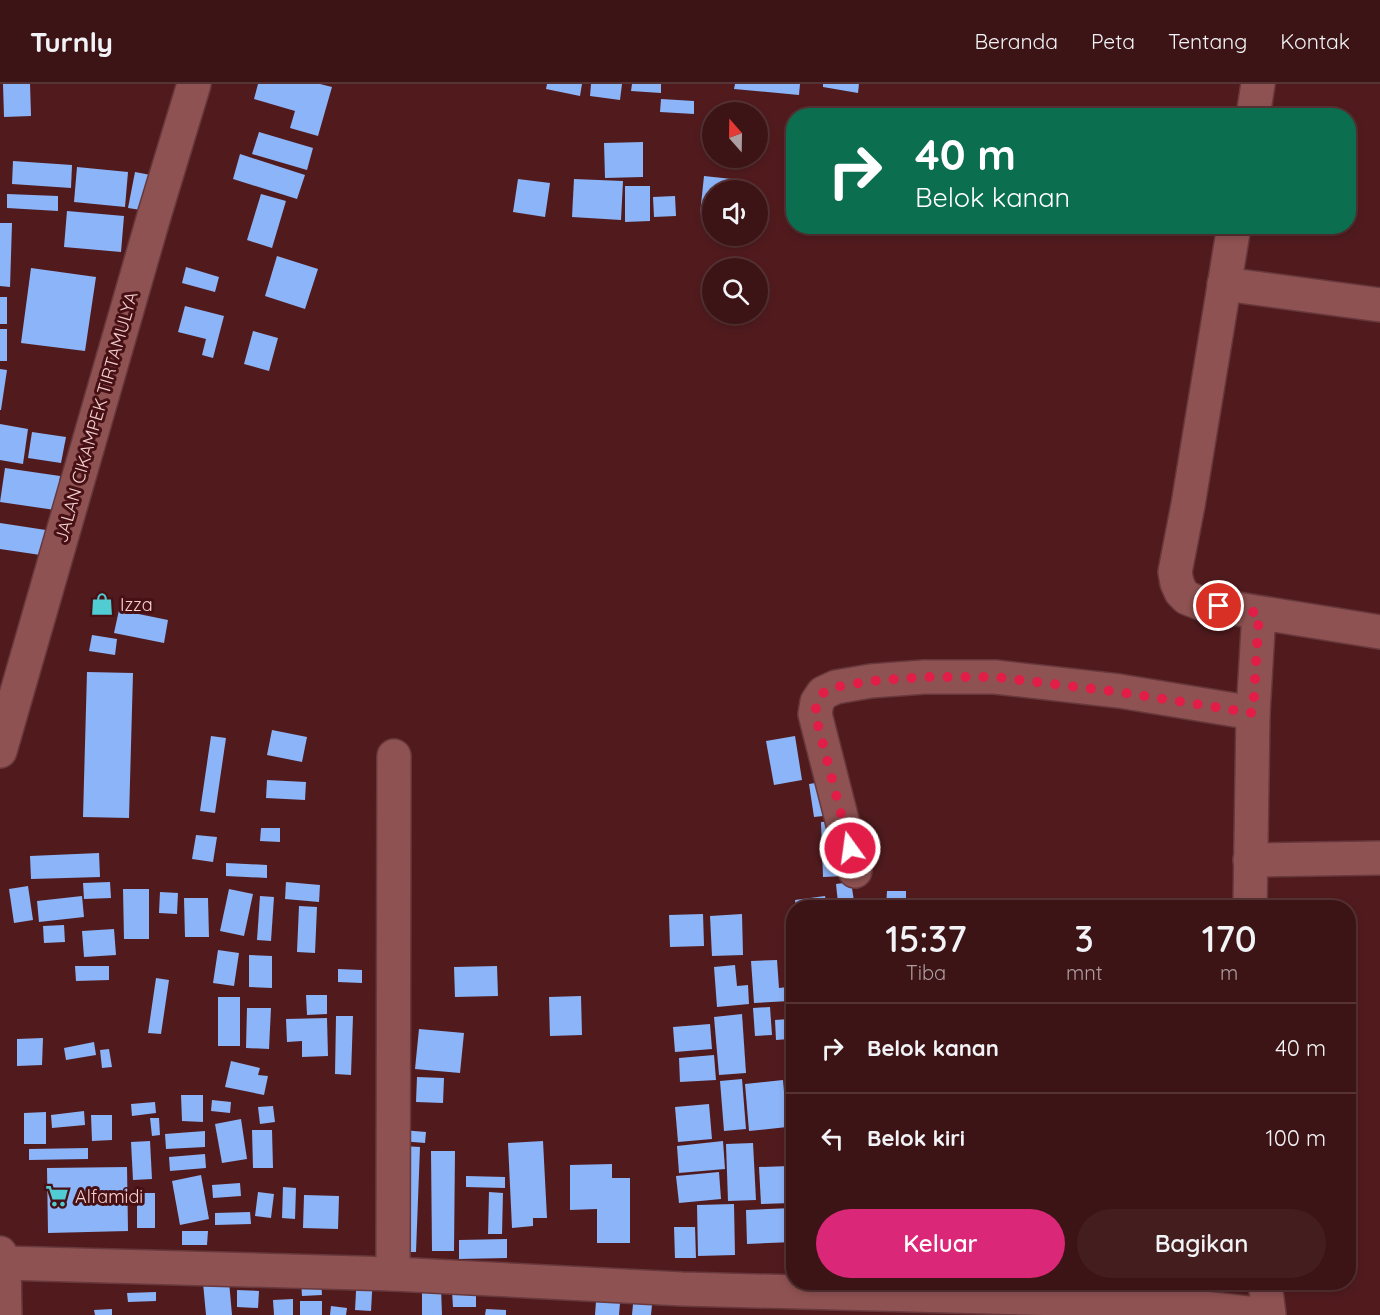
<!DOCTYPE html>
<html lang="id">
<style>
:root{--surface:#3d1416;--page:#441d1f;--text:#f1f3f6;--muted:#ad9ea1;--line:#563335;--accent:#db2777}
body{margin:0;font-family:Quicksand,sans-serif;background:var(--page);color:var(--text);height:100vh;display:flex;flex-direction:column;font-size:22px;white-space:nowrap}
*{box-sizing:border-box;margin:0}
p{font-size:20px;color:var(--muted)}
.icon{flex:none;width:33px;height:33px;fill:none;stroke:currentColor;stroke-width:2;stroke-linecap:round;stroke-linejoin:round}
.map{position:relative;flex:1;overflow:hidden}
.details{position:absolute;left:786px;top:816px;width:570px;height:390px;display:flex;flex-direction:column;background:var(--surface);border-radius:24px;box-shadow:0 3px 9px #0003,0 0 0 2px var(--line)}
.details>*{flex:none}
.top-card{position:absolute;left:786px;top:24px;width:570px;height:126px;border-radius:24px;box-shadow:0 3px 9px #0003,0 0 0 2px var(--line);background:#0b6e4f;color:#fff;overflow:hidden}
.needle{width:39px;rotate:340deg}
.fabs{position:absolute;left:702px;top:18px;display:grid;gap:12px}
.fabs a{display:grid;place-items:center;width:66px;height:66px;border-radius:50%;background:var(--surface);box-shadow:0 3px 9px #0003,0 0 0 2px var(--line);font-size:30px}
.pin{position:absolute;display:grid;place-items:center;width:51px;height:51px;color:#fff;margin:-26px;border:3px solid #fff;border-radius:50%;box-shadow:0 2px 6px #0007}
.me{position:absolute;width:66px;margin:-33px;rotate:346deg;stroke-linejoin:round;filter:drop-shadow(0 0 4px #0008)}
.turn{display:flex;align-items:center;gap:21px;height:126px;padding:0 30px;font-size:27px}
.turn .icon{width:78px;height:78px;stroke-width:2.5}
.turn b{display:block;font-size:42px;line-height:51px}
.eta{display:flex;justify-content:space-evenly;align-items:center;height:102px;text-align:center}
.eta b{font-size:36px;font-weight:600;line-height:42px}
.cta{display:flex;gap:12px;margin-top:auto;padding:12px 30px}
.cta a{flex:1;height:69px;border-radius:36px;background:var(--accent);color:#fff;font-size:24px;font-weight:600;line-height:69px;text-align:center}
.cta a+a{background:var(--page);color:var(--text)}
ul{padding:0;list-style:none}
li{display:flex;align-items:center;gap:18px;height:90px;padding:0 30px;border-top:2px solid var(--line)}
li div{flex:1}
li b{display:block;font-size:22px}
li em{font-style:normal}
header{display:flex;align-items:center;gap:36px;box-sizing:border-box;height:84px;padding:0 30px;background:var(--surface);border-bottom:2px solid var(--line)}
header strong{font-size:28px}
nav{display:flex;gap:33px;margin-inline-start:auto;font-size:21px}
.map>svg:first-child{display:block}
.building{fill:#8cb4f8}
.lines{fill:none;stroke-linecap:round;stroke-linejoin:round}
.minor-casing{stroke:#67383c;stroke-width:36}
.minor{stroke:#8f5252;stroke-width:33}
.route{stroke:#e11d48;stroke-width:10;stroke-dasharray:0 18}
.labels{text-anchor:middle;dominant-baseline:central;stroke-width:6;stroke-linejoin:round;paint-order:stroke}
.street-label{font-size:18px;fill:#f7d3d1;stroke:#461014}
.poi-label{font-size:18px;fill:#f7d3d1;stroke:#461014;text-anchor:start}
</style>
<header>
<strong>Turnly</strong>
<nav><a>Beranda</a><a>Peta</a><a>Tentang</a><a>Kontak</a></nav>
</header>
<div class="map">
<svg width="1380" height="1231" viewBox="0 0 1380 1231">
<rect width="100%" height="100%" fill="#511b1e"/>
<g class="building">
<polygon points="3,0 30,0 31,32 4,33"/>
<polygon points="258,0 320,0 332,3 318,52 290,44 295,27 254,15"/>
<polygon points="547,0 582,0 580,12 546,5"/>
<polygon points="591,0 622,0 620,16 590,12"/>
<polygon points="632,0 661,0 661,9 631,7"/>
<polygon points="735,0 800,0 799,11 734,5"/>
<polygon points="823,0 859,0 858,9 823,3"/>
<polygon points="661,15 694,17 694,30 660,28"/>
<polygon points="259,48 313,64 307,86 252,70"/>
<polygon points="643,58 643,93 605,94 604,59"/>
<polygon points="240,70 305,91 297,115 233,95"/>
<polygon points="13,77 72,81 71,104 12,100"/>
<polygon points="77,83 128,88 125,123 74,118"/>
<polygon points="135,88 161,93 154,128 128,124"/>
<polygon points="704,92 732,95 731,106 712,106 712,131 700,130"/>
<polygon points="518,95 550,99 545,133 513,128"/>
<polygon points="574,95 623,97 621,136 572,133"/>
<polygon points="625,102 650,102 650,137 625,138"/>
<polygon points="7,110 58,112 58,127 7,124"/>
<polygon points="261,110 286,117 272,164 247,156"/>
<polygon points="675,112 676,132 654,133 653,113"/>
<polygon points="67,127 124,132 121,168 64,163"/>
<polygon points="0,139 12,139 10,203 0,202"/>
<polygon points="277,172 318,185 305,225 265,212"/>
<polygon points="186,183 219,193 215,208 182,199"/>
<polygon points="31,184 96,193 85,267 21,259"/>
<rect x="0" y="213" width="7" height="27"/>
<polygon points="185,222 224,232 213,274 202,271 206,255 178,248"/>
<rect x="0" y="245" width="7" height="32"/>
<polygon points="253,247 278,254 269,287 244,280"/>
<polygon points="0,285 7,286 1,326 0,326"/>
<polygon points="0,340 28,345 23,380 0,376"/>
<polygon points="32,348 66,353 61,379 28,374"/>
<polygon points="5,384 60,392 55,426 0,418"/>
<polygon points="0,439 59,448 54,473 0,465"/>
<polygon points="119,526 168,536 164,559 114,549"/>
<polygon points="92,551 117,555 115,571 89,567"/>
<polygon points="87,588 133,589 129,734 83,733"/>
<polygon points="272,646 307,653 302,678 267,671"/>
<polygon points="211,652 226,654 215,729 200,727"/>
<polygon points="795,652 802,696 774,701 766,657"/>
<polygon points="267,696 306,698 305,716 266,714"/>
<polygon points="828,697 833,731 814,733 809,700"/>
<polygon points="842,737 846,792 823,793 821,738"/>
<polygon points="261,744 280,744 280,758 260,757"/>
<polygon points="196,751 217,753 213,778 192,775"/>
<polygon points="99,769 100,793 31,795 30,772"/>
<polygon points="226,779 267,781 267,794 226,792"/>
<polygon points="110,798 111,814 84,815 83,799"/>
<polygon points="286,798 320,801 319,818 285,815"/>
<polygon points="851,798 854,817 838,819 836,800"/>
<polygon points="28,802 33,836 14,839 9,805"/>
<polygon points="123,805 149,805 149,855 124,855"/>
<polygon points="229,805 253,810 244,852 220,847"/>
<polygon points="887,807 906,807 906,824 886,824"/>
<polygon points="160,808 178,809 177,830 159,829"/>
<polygon points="82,812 84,833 39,838 37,817"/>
<polygon points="260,812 274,813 271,857 257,856"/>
<polygon points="825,812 827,824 796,824 795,816"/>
<polygon points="184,814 208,814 209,853 185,853"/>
<polygon points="299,822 317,823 315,869 297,868"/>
<polygon points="703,830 704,862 670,863 669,831"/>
<polygon points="742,830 743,871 712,872 710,832"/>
<polygon points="64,841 65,858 44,859 43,842"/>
<polygon points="114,845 116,871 84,873 82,847"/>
<polygon points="218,866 239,869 234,902 213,899"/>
<polygon points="249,871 272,872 272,904 249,903"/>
<polygon points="777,876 779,904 788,903 790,917 754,919 751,877"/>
<polygon points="735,881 737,902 748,901 749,920 717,923 714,883"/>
<polygon points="75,882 109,882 109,896 76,897"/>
<polygon points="497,882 498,912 455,913 454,883"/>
<polygon points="338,885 362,886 362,899 338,898"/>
<polygon points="156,894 169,896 161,950 148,949"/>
<polygon points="306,911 327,911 327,930 307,931"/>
<polygon points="581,912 582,951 550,952 549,913"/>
<rect x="218" y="913" width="22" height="49"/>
<polygon points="770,923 772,951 755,952 753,924"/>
<polygon points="247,924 271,924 269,965 246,964"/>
<polygon points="742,930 746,989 719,991 714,933"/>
<polygon points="336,932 353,932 351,991 335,990"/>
<polygon points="327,934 328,972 302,973 302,957 287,958 286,935"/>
<polygon points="789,935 790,955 776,956 775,936"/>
<polygon points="710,940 712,965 675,968 673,943"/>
<polygon points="419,945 464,949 460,989 415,985"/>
<polygon points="43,954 42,981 17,982 17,955"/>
<polygon points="94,958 96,971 66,976 64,964"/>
<polygon points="109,965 112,983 102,984 100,966"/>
<polygon points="714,971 716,996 680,998 679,974"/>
<polygon points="231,977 260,984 258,991 268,992 264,1011 225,1003"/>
<polygon points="417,993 444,994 443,1019 416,1018"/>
<polygon points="742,995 746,1045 724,1047 720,997"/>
<polygon points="783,996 787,1043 749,1047 745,1000"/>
<polygon points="181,1011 203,1011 203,1038 182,1037"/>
<polygon points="212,1016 231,1018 230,1029 211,1027"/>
<polygon points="155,1018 156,1029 132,1032 131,1020"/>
<polygon points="709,1020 712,1055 678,1058 675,1023"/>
<polygon points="273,1022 275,1038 260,1040 258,1023"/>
<polygon points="84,1027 85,1041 52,1044 51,1031"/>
<polygon points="46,1028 46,1060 24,1060 24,1029"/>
<polygon points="91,1031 112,1031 112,1056 92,1057"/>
<polygon points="150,1034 159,1034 160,1051 152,1052"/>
<polygon points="241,1035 247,1075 222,1079 215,1040"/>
<polygon points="252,1046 272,1046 273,1084 253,1084"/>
<polygon points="402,1046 426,1048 425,1059 401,1057"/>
<polygon points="205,1047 205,1063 166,1065 165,1050"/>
<polygon points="150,1057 152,1095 133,1096 131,1058"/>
<polygon points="543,1057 547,1134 533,1134 533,1142 512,1144 508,1059"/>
<polygon points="723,1057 725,1085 679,1089 677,1062"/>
<polygon points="753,1059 756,1116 728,1117 726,1060"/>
<polygon points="403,1062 420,1063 416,1168 398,1168"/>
<polygon points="88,1064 88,1075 29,1076 29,1065"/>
<polygon points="431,1067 455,1067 454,1167 432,1167"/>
<polygon points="205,1070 206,1084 170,1087 169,1073"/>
<polygon points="612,1080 612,1094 630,1094 630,1159 597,1159 597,1125 570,1126 570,1081"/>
<polygon points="790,1082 791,1119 761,1120 759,1083"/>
<polygon points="127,1083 128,1147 48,1149 47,1084"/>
<polygon points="719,1088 721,1115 679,1119 676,1092"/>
<polygon points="201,1091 209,1135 180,1141 172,1097"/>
<polygon points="466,1092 505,1093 505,1104 466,1103"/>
<polygon points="240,1099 241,1112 213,1114 212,1101"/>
<polygon points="283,1103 296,1104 295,1135 282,1134"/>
<polygon points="258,1108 274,1110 271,1134 255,1132"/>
<polygon points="489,1108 503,1109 502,1150 488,1150"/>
<rect x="137" y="1109" width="18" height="35"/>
<polygon points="304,1111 339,1112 338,1145 303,1144"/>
<polygon points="734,1120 735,1171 698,1172 697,1121"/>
<polygon points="793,1124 794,1158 747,1160 746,1126"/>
<polygon points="250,1128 251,1140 215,1141 215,1129"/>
<polygon points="674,1143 695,1143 696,1174 675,1174"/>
<polygon points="182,1147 208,1147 207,1161 182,1161"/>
<polygon points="507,1155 507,1174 459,1175 459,1156"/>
<polygon points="228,1186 232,1231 206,1231 202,1188"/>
<polygon points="357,1190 373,1191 371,1227 355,1226"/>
<polygon points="321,1195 322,1211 302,1212 301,1196"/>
<polygon points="422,1204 441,1204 442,1231 422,1231"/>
<polygon points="597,1204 621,1206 619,1231 595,1231"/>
<polygon points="237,1206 259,1207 258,1224 237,1223"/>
<polygon points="452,1207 476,1207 476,1223 453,1223"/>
<polygon points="156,1208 156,1217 128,1218 127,1209"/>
<polygon points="634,1209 653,1210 651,1231 632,1231"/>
<polygon points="293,1215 293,1231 274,1231 273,1216"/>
<rect x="300" y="1217" width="22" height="14"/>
<polygon points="331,1222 347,1224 346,1231 330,1231"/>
<polygon points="112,1225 112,1231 95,1231 94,1226"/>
<polygon points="486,1225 506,1226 506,1231 485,1231"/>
</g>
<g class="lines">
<g class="minor-casing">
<g id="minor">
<polyline points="1253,32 1258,0"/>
<polyline points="1234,142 1188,421 1175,488 1177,499 1181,508 1187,514 1200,519 1380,548"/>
<polyline points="1224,200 1380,221"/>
<polyline points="0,667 154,132 194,0"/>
<polyline points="1250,776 1380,774"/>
<polyline points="855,787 815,630 817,618 823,609 836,603 871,597 924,593 995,593 1119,607 1253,629"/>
<polyline points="1250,824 1253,629 1259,529"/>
<polyline points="0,1169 4,1179 5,1231"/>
<polyline points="4,1179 393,1190 682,1205 1140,1217 1265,1231"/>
<polyline points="393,1190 394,672"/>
<polyline points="1265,1198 1269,1231"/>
</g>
</g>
<use href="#minor" class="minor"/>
</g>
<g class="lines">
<polyline class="route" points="850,764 815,630 817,618 823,609 836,603 871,597 924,593 995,593 1119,608 1253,629 1259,529 1219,522"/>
</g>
<defs>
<g id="shop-bare" transform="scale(1.8)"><path d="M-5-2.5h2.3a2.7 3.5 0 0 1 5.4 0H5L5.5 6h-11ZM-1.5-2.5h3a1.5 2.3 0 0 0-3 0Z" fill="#51ccd3" stroke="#461014" stroke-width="2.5" paint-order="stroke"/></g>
<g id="supermarket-bare" transform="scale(1.8)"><path d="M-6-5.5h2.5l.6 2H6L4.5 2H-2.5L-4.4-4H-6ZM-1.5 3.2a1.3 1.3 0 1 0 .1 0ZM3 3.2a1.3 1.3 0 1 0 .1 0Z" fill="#51ccd3" stroke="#461014" stroke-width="2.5" paint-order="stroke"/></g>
</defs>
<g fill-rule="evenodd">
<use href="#shop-bare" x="102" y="520"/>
<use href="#supermarket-bare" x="57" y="1112"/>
</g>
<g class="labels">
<g class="street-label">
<text transform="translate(96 333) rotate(-74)">JALAN CIKAMPEK TIRTAMULYA</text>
</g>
<g class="poi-label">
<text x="120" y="520">Izza</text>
<text x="75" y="1112">Alfamidi</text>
</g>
</g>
</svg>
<div class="fabs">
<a><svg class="needle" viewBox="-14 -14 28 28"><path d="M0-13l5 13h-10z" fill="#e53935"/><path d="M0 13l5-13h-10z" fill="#ad9ea1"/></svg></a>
<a><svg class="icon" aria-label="sound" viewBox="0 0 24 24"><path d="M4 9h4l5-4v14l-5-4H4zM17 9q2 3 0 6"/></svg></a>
<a><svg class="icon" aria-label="search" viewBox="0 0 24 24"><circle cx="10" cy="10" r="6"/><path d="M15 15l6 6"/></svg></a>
</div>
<div class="pin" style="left:1219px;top:522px;background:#d93025"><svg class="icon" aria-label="arrive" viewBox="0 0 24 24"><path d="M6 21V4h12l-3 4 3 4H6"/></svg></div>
<svg class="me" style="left:850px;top:764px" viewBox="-20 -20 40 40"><circle r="17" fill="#e11d48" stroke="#fff" stroke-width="3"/><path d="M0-11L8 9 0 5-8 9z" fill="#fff"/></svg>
<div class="top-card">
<div class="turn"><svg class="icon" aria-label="right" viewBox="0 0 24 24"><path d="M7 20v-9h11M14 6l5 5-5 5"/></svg><div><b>40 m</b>Belok kanan</div></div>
</div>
<section class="details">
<div class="eta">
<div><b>15:37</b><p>Tiba</p></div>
<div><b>3</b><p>mnt</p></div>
<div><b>170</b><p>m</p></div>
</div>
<ul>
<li><svg class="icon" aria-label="right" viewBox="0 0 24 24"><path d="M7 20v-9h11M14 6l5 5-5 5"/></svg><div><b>Belok kanan</b></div><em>40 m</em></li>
<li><svg class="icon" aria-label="left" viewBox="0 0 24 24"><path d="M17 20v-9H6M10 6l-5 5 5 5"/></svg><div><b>Belok kiri</b></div><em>100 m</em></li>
</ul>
<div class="cta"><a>Keluar</a><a>Bagikan</a></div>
</section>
</div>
